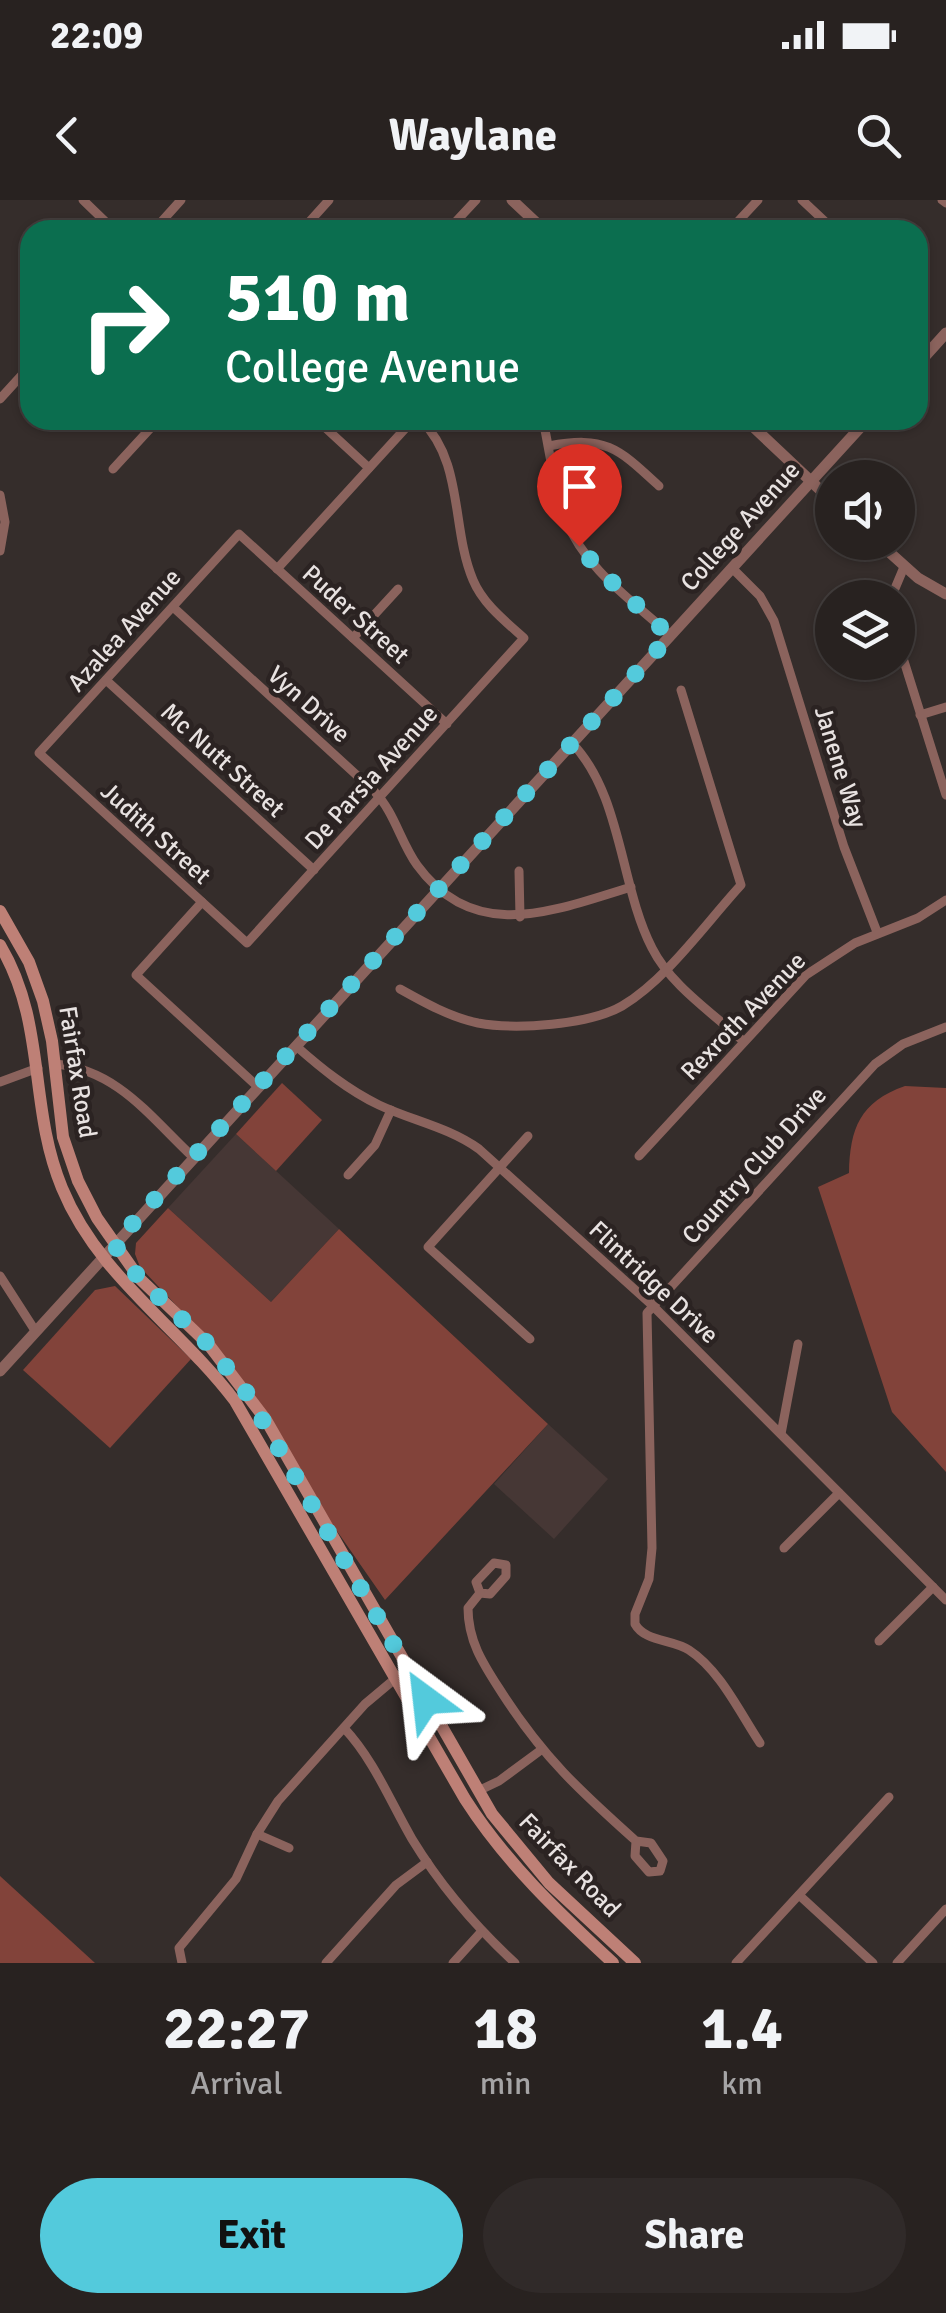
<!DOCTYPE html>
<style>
:root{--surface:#282220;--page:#302a29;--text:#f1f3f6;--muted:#a5a4a5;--line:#443f3e;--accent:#53cadc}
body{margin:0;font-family:Signika,sans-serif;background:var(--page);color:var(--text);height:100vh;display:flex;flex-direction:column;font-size:38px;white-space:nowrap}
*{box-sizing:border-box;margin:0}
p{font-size:32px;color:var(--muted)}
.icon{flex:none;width:55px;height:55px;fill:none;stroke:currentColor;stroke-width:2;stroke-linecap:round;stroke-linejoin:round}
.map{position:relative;height:1763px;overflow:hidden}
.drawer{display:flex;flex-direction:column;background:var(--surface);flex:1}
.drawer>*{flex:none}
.guide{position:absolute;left:20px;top:20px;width:908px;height:210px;border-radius:30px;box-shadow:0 2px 8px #0004,0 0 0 2px var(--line);background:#0b6e4f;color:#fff;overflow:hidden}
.tools{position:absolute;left:815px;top:260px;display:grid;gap:20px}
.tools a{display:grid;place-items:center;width:100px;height:100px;border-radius:50%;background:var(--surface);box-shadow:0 2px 8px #0004,0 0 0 2px var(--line);font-size:50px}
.pin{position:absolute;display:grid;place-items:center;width:85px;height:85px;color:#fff;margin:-102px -42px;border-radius:50% 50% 50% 0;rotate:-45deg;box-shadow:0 0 10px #0007}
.pin .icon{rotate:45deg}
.me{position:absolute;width:110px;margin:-55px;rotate:330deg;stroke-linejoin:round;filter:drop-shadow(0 0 8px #0008)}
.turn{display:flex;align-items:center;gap:35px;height:210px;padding:0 40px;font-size:45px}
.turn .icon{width:130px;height:130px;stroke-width:2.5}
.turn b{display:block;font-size:70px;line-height:85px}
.eta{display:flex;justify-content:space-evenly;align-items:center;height:170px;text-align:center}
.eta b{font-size:60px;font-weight:800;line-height:70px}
.primary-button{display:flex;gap:20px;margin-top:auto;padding:20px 40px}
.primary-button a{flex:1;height:115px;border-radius:60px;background:var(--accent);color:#111;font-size:40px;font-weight:800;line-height:115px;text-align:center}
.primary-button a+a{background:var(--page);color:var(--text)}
.status{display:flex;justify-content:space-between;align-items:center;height:70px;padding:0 50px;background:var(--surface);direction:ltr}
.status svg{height:28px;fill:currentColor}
header{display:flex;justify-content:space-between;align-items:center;height:130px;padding:0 40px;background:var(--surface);font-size:45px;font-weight:800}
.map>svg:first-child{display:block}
.built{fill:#463735}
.green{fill:#82433a}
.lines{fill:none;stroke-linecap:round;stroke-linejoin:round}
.minor{stroke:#8b635d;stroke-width:9}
.tertiary{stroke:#8b635d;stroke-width:11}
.secondary{stroke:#be8076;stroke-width:12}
.route{stroke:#53cadc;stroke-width:18;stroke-dasharray:0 32.4}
.labels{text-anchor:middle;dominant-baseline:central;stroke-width:9;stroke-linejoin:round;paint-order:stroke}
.street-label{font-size:25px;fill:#e8e2e1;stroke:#2b2322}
</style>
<div class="status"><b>22:09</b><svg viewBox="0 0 49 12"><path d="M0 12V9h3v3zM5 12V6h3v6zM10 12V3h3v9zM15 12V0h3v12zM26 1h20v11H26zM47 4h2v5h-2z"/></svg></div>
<header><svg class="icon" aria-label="back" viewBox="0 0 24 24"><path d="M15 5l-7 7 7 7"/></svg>Waylane<svg class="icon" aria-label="search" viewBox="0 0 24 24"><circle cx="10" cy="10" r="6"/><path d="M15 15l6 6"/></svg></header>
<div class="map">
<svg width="946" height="1763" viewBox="0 0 946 1763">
<rect width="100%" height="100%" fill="#352d2b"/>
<g class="built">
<polygon points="236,934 339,1029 271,1102 168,1008"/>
<polygon points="548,1224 608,1279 554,1339 494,1284"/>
</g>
<g class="green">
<polygon points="282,883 322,920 276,971 236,934"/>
<path d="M905,886L946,888V1272L892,1212L818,987L849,973C850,928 860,902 905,886Z"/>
<polygon points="168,1008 271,1102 339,1029 548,1224 385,1400 190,1120 140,1067 135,1054 136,1043"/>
<polygon points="115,1086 191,1159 110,1248 23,1170 95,1090"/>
<polygon points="0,1676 95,1763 0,1763"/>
</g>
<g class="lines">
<g class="minor">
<polyline points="83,0 114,30"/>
<polyline points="802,0 834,30"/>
<polyline points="942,0 946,3"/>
<polyline points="154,30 181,0"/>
<polyline points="302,30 329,0"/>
<polyline points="448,30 476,0"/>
<polyline points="730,30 758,0"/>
<polyline points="0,199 30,166"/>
<polyline points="317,220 369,268"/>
<path d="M421,220C464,262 451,328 473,380C483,404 505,421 524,438L247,743L39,553L239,334L447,524"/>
<path d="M543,220C550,253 554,288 566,320C585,369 633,401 670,435"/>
<path d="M549,246C606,235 619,249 659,286"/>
<polyline points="113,269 158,220"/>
<polyline points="0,295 5,322 0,351"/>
<polyline points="732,368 760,396 774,421 844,647 877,732"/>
<polyline points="277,369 413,220"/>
<polyline points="891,398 904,367"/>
<path d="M173,407L374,591C395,613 400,641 417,665C475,745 555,710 631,687"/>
<polyline points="353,438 398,389"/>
<polyline points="898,442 946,595"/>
<polyline points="106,480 314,670"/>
<polyline points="920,515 946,507"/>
<path d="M572,543C622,595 620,686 652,748C671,786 713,813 743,841"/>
<polyline points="519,671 520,717"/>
<polyline points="202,702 136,775 258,887"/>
<path d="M400,789C425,803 450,817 478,823C516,830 589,825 622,806C667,779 706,723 741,685L681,490"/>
<path d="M296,846C322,869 348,890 379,905C413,921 448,927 479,949L653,1106L946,1400"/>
<path d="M55,864C118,870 150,917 194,958"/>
<polyline points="0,882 38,868"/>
<polyline points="528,936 428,1047 530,1139"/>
<polyline points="639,956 806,775 855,743 918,718 946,700"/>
<polyline points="348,975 375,945 391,910"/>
<polyline points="0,1076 36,1132"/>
<polyline points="781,1234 798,1144"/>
<polyline points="784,1348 839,1293"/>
<polygon points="494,1363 506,1365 506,1376 490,1394 480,1393 476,1382"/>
<path d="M480,1393L468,1408C468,1442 484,1465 502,1493C544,1558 579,1590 636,1641L635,1656L649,1672L660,1671L663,1661L651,1643L636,1641"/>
<polyline points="879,1441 933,1387"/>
<path d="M344,1528C374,1560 390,1601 412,1639C440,1685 476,1727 515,1763"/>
<path d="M760,1543C740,1513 720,1470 689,1450C672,1439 645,1442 635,1424V1414L649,1379L652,1348L647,1113L875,864L903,844L946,827"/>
<polyline points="478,1591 499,1581 541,1550"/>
<polyline points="257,1634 289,1648"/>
<polyline points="799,1695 873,1763"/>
<polyline points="182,1763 179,1748 236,1679 257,1634 278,1601 365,1504 396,1478"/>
<polyline points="326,1763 396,1685 427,1662"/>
<polyline points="453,1763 482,1731"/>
<polyline points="736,1763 889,1597"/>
<polyline points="897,1763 946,1709"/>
</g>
<g class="tertiary">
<polyline points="512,0 544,30"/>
<polyline points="918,164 946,133"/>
<polyline points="746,220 832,301"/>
<polyline points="878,342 918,378 946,394"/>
<polyline points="0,1171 867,220"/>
</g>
<g class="secondary">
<polyline points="0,711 29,762 43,801 52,841 63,937 78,981 97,1018 139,1078 209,1145 266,1220 492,1614 549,1683 635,1763"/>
<path d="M0,745C47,824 28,906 62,988C98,1076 179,1127 235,1201L465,1599C506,1663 558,1712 613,1763"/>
</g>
</g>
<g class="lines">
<polyline class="route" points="426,1500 246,1192 208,1144 139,1078 114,1044 670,436 600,371 579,346"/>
</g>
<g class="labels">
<g class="street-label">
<text transform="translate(740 326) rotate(-48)">College Avenue</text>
<text transform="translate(356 414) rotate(42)">Puder Street</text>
<text transform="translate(124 430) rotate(-48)">Azalea Avenue</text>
<text transform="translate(309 504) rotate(42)">Vyn Drive</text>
<text transform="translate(223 560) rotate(42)">Mc Nutt Street</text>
<text transform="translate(841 567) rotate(73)">Janene Way</text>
<text transform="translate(371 577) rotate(-48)">De Parsia Avenue</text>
<text transform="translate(156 633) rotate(42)">Judith Street</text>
<text transform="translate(743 816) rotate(-46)">Rexroth Avenue</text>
<text transform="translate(78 872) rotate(81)">Fairfax Road</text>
<text transform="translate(754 965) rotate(-48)">Country Club Drive</text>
<text transform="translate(654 1082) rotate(43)">Flintridge Drive</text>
<text transform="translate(570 1665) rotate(46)">Fairfax Road</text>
</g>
</g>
</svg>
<div class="tools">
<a><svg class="icon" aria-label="sound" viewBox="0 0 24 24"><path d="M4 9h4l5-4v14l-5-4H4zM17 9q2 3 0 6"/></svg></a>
<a><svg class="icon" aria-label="layers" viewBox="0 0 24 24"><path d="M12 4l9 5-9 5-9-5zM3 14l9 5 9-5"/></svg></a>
</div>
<div class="pin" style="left:579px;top:346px;background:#d93025"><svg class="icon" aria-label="arrive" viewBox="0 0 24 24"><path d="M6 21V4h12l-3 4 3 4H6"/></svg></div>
<svg class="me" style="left:426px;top:1500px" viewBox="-20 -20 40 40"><path d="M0-17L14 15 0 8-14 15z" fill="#53cadc" stroke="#fff" stroke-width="4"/></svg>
<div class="guide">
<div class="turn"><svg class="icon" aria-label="right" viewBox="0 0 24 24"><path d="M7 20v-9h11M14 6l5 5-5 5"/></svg><div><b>510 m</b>College Avenue</div></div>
</div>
</div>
<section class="drawer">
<div class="eta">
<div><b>22:27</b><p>Arrival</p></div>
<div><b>18</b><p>min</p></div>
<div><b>1.4</b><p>km</p></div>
</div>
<div class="primary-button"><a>Exit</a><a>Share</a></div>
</section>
